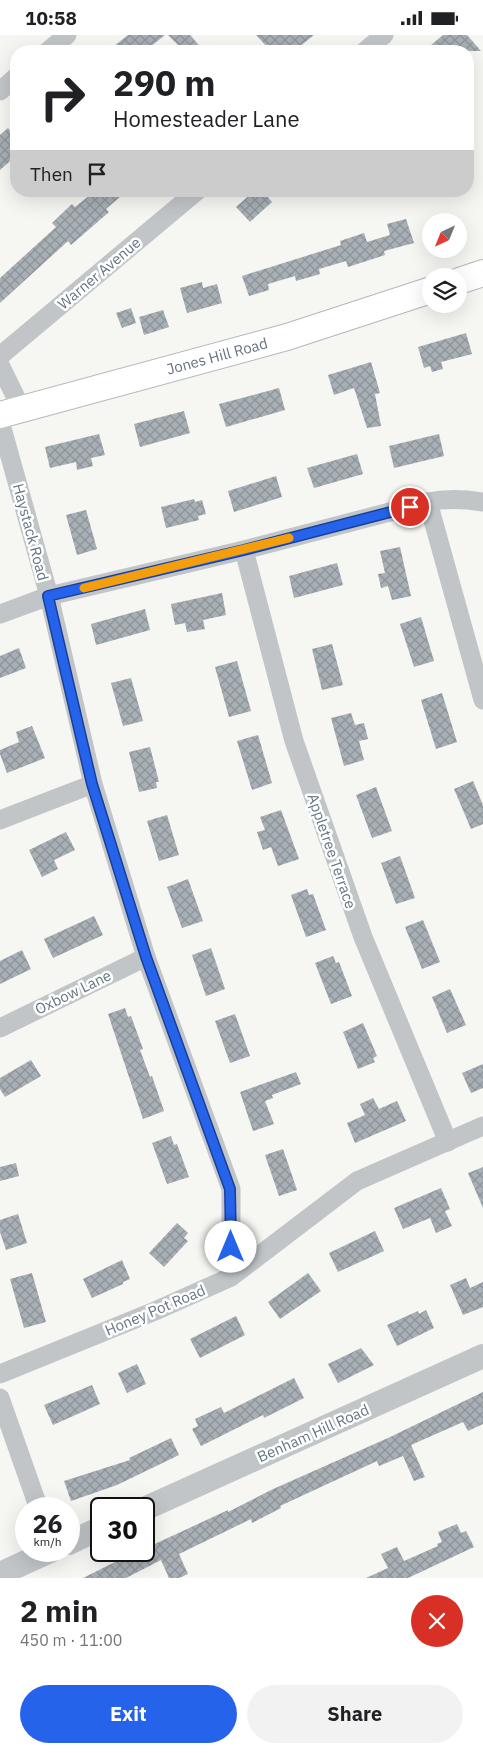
<!DOCTYPE html>
<meta charset="utf-8">
<style>
:root{--surface:#fff;--page:#f2f2f2;--text:#202124;--muted:#757577;--accent:#2563eb}
body{margin:0;font-family:"IBM Plex Sans",sans-serif;background:var(--page);color:var(--text);height:100vh;display:flex;flex-direction:column;font-size:19px;white-space:nowrap}
*{box-sizing:border-box;margin:0}
p{font-size:16px;color:var(--muted)}
.icon{flex:none;width:28px;height:28px;fill:none;stroke:currentColor;stroke-width:2;stroke-linecap:round;stroke-linejoin:round}
.map{position:relative;height:1543px;overflow:hidden}
.drawer{display:flex;flex-direction:column;background:var(--surface);flex:1}
.drawer>*{flex:none}
.top-card{position:absolute;left:10px;top:10px;width:464px;height:152px;border-radius:20px;box-shadow:0 5px 20px #0002;background:#fff;color:var(--text);overflow:hidden}
.needle{width:32px;rotate:223deg}
.fabs{position:absolute;left:422px;top:178px;display:grid;gap:10px}
.fabs a{display:grid;place-items:center;width:45px;height:45px;border-radius:50%;background:var(--surface);box-shadow:0 5px 20px #0002;font-size:25px}
.speed{position:absolute;left:15px;top:1462px;display:flex;gap:10px;font-size:25px;font-weight:700;text-align:center}
.speed>*{display:grid;place-content:center;width:65px;height:65px;border-radius:50%;background:var(--surface);box-shadow:0 5px 20px #0002;line-height:1}
.speed small{font-size:12px;font-weight:400}
.speed .limit{border:2px solid #111;border-radius:8px;background:#fff;color:#111}
.pin{position:absolute;display:grid;place-items:center;width:42px;height:42px;color:#fff;margin:-21px;border:2px solid #fff;border-radius:50%;box-shadow:0 1px 5px #0007}
.me{position:absolute;width:55px;margin:-28px;rotate:0deg;stroke-linejoin:round;filter:drop-shadow(0 0 4px #0008)}
.turn{display:flex;align-items:center;gap:18px;height:105px;padding:0 20px;font-size:22px}
.turn .icon{width:65px;height:65px;stroke-width:2.5}
.turn b{display:block;font-size:35px;line-height:42px}
.then{display:flex;align-items:center;height:48px;padding:0 20px;background:#0003;gap:10px;font-size:19px}
.round{display:grid;place-items:center;flex:none;width:52px;height:52px;border-radius:26px;background:var(--page)}
.head{display:flex;align-items:center;justify-content:space-between;height:85px;padding:0 20px}
h1{font-size:30px;font-weight:700;line-height:38px}
.action{display:flex;gap:10px;margin-top:auto;padding:10px 20px}
.action a{flex:1;height:58px;border-radius:30px;background:var(--accent);color:#fff;font-size:20px;font-weight:700;line-height:58px;text-align:center}
.action a+a{background:var(--page);color:var(--text)}
.status{display:flex;justify-content:space-between;align-items:center;height:35px;padding:0 25px;background:var(--surface);direction:ltr}
.status svg{height:14px;fill:currentColor}
.map>svg:first-child{display:block}
.building{fill:url(#building-cross-hatch)}
.lines{fill:none;stroke-linecap:round;stroke-linejoin:round}
.secondary-casing{stroke:#b4b8bd;stroke-width:28}
.minor{stroke:#c1c5c8;stroke-width:19}
.tertiary{stroke:#c1c5c8;stroke-width:24}
.secondary{stroke:#fff;stroke-width:26}
.route-casing{stroke:#184099;stroke-width:12}
.route{stroke:#2563eb;stroke-width:9}
.slow{stroke:#f59e0b;stroke-width:9}
.labels{text-anchor:middle;dominant-baseline:central;stroke-width:5;stroke-linejoin:round;paint-order:stroke}
.street-label{font-size:15px;fill:#667483;stroke:#fff}
</style>
<div class="status"><b>10:58</b><svg viewBox="0 0 49 12"><path d="M0 12V9h3v3zM5 12V6h3v6zM10 12V3h3v9zM15 12V0h3v12zM26 1h20v11H26zM47 4h2v5h-2z"/></svg></div>
<div class="map">
<svg width="483" height="1543" viewBox="0 0 483 1543">
<defs>
<pattern id="building-cross-hatch" width="8" height="8" patternUnits="userSpaceOnUse" patternTransform="scale(1.25)"><rect width="8" height="8" fill="#a8b0b5"/><path d="M0 0l8 8M0 8l8-8" fill="none" stroke="#8d9499"/></pattern>
</defs>
<rect width="100%" height="100%" fill="#f6f6f3"/>
<g class="building">
<polygon points="128,0 165,0 145,16 108,16"/>
<polygon points="168,0 190,0 204,16 184,16"/>
<polygon points="256,0 314,0 294,16 271,16"/>
<polygon points="443,0 467,0 481,16 424,16"/>
<polygon points="8,93 16,102 16,121 0,135 0,100"/>
<polygon points="95,156 127,156 106,174 109,177 71,210 68,206 0,268 0,243 56,192 52,188 72,169 75,172"/>
<polygon points="254,156 263,156 272,167 250,187 236,172"/>
<polygon points="406,184 414,208 384,216 385,220 348,232 346,226 319,234 320,239 296,246 295,241 268,249 269,255 249,261 242,241 341,210 340,206 364,198 367,207 390,200 387,189"/>
<polygon points="202,247 203,253 217,249 222,268 187,278 180,253"/>
<polygon points="131,273 136,288 122,293 116,278"/>
<polygon points="163,275 169,292 144,300 139,282"/>
<polygon points="466,298 472,319 441,327 443,334 432,337 430,331 424,333 418,312"/>
<polygon points="371,327 380,358 375,359 381,391 367,393 354,353 334,360 328,340"/>
<polygon points="279,353 285,375 226,392 219,369"/>
<polygon points="184,376 190,398 140,412 134,389"/>
<polygon points="99,399 105,420 91,423 93,431 77,435 76,427 50,433 45,412"/>
<polygon points="439,399 444,421 394,433 389,411"/>
<polygon points="357,419 363,439 314,453 307,433"/>
<polygon points="276,441 282,462 234,477 228,456"/>
<polygon points="194,464 195,467 202,465 206,479 198,481 199,485 166,493 161,472"/>
<polygon points="86,475 97,514 77,520 66,480"/>
<polygon points="400,512 411,561 392,565 388,551 381,553 378,539 385,538 380,516"/>
<polygon points="337,528 343,550 294,563 289,541"/>
<polygon points="222,558 226,580 203,585 205,594 187,597 185,588 175,590 171,569"/>
<polygon points="145,574 150,595 96,610 91,589"/>
<polygon points="421,582 434,626 414,632 400,589"/>
<polygon points="332,609 343,650 322,655 312,614"/>
<polygon points="19,613 26,633 0,643 0,621"/>
<polygon points="237,626 251,676 229,682 215,632"/>
<polygon points="131,643 143,686 123,691 111,648"/>
<polygon points="442,658 457,707 436,714 421,665"/>
<polygon points="351,678 355,690 364,688 368,704 359,706 364,725 344,731 331,683"/>
<polygon points="32,691 45,723 7,738 0,719 0,715 19,707 16,697"/>
<polygon points="258,700 272,748 252,755 237,706"/>
<polygon points="150,712 159,747 156,747 157,753 139,757 129,717"/>
<polygon points="473,746 483,770 483,789 471,794 454,754"/>
<polygon points="376,752 392,796 372,803 356,760"/>
<polygon points="281,775 299,824 278,831 271,812 263,815 257,797 265,795 260,782"/>
<polygon points="167,780 179,820 159,826 147,786"/>
<polygon points="66,797 75,815 54,825 58,834 42,842 29,815"/>
<polygon points="400,821 415,863 396,869 381,828"/>
<polygon points="188,844 203,886 182,893 167,852"/>
<polygon points="307,854 309,860 313,859 326,895 306,902 291,860"/>
<polygon points="94,881 103,900 53,923 44,904"/>
<polygon points="423,885 440,927 422,934 405,892"/>
<polygon points="211,913 225,954 206,961 192,920"/>
<polygon points="22,915 31,934 0,949 0,926"/>
<polygon points="333,921 336,928 339,927 352,961 331,969 315,928"/>
<polygon points="450,954 466,990 447,998 432,962"/>
<polygon points="125,973 128,982 131,981 143,1014 140,1015 150,1042 152,1041 164,1076 143,1084 108,979"/>
<polygon points="235,979 250,1021 230,1028 215,986"/>
<polygon points="363,988 377,1021 373,1023 375,1027 358,1034 343,997"/>
<polygon points="31,1025 41,1041 5,1062 0,1054 0,1043"/>
<polygon points="483,1029 483,1053 471,1058 462,1038"/>
<polygon points="296,1037 301,1049 272,1060 273,1063 265,1066 274,1089 253,1096 240,1057"/>
<polygon points="373,1063 379,1074 397,1066 406,1086 355,1108 347,1088 365,1080 360,1069"/>
<polygon points="171,1101 174,1110 177,1109 189,1142 167,1149 152,1108"/>
<polygon points="283,1114 297,1155 279,1161 265,1120"/>
<polygon points="16,1128 19,1141 0,1146 0,1132"/>
<polygon points="483,1132 483,1173 468,1138"/>
<polygon points="441,1153 450,1174 445,1176 452,1191 436,1198 430,1183 403,1194 394,1173"/>
<polygon points="18,1179 27,1208 6,1215 0,1197 0,1185"/>
<polygon points="177,1188 188,1198 184,1203 188,1206 164,1232 149,1218"/>
<polygon points="375,1196 384,1216 338,1237 329,1218"/>
<polygon points="122,1225 130,1244 123,1247 123,1249 92,1263 83,1244"/>
<polygon points="32,1238 46,1287 24,1293 10,1244"/>
<polygon points="308,1238 321,1256 280,1284 268,1267"/>
<polygon points="466,1243 470,1253 483,1247 483,1272 463,1280 450,1250"/>
<polygon points="426,1275 434,1293 397,1311 387,1290 418,1276 419,1279"/>
<polygon points="236,1281 245,1300 200,1323 190,1304"/>
<polygon points="361,1313 374,1330 338,1348 328,1329"/>
<polygon points="137,1329 146,1349 127,1358 118,1338"/>
<polygon points="294,1343 304,1363 264,1383 263,1380 201,1411 192,1394 198,1391 195,1384 221,1372 224,1378"/>
<polygon points="92,1350 100,1369 53,1390 44,1370"/>
<polygon points="483,1357 483,1389 468,1396 463,1387 411,1410 425,1442 414,1446 403,1421 379,1431 377,1426 280,1471 281,1473 252,1488 251,1484 179,1519 188,1539 179,1543 169,1543 161,1525 126,1543 83,1543 135,1517 144,1516 144,1514 228,1475 228,1477 271,1455 388,1403"/>
<polygon points="171,1403 179,1420 117,1450 71,1466 64,1446 130,1425 129,1423"/>
<polygon points="457,1489 461,1498 466,1496 474,1512 408,1543 366,1543 388,1533 381,1519 397,1512 404,1526 438,1511 437,1509 442,1507 438,1497"/>
</g>
<g class="lines">
<g class="secondary-casing">
<g id="secondary">
<polyline points="459,246 483,238"/>
<polyline points="0,380 287,302 431,255"/>
</g>
</g>
<g class="minor">
<polyline points="48,16 67,0"/>
<polyline points="365,16 384,0"/>
<polyline points="0,56 16,42"/>
<polyline points="0,321 197,156"/>
<polyline points="0,330 21,373"/>
<polyline points="0,386 49,561 93,749 146,922 231,1154 231,1242"/>
<polyline points="428,467 483,665"/>
<polyline points="244,515 294,706 363,902 448,1107"/>
<path d="M0,579L49,561L244,515L428,467C447,463 464,464 483,467"/>
<polyline points="0,785 93,749"/>
<polyline points="0,993 146,922"/>
<polyline points="0,1339 155,1276 231,1242 357,1146 483,1091"/>
<polyline points="0,1363 39,1474"/>
</g>
<g class="tertiary">
<polyline points="144,1474 483,1321"/>
<polyline points="69,1508 101,1493"/>
<polyline points="0,1539 50,1516"/>
</g>
<use href="#secondary" class="secondary"/>
</g>
<g class="lines">
<g class="route-casing">
<polyline id="route" points="231,1212 230,1154 146,922 92,749 48,561 244,515 410,472"/>
</g>
<use href="#route" class="route"/>
<polyline class="slow" points="84,553 289,503"/>
</g>
<g class="labels">
<g class="street-label">
<text transform="translate(99 238) rotate(-40)">Warner Avenue</text>
<text transform="translate(217 321) rotate(-15)">Jones Hill Road</text>
<text transform="translate(31 497) rotate(75)">Haystack Road</text>
<text transform="translate(332 816) rotate(71)">Appletree Terrace</text>
<text transform="translate(73 957) rotate(-26)">Oxbow Lane</text>
<text transform="translate(155 1275) rotate(-23)">Honey Pot Road</text>
<text transform="translate(313 1398) rotate(-24)">Benham Hill Road</text>
</g>
</g>
</svg>
<div class="fabs">
<a><svg class="needle" viewBox="-14 -14 28 28"><path d="M0-13l5 13h-10z" fill="#e53935"/><path d="M0 13l5-13h-10z" fill="#757577"/></svg></a>
<a><svg class="icon" aria-label="layers" viewBox="0 0 24 24"><path d="M12 4l9 5-9 5-9-5zM3 14l9 5 9-5"/></svg></a>
</div>
<div class="speed"><div>26<small>km/h</small></div><div class="limit">30</div></div>
<div class="pin" style="left:410px;top:472px;background:#d93025"><svg class="icon" aria-label="arrive" viewBox="0 0 24 24"><path d="M6 21V4h12l-3 4 3 4H6"/></svg></div>
<svg class="me" style="left:231px;top:1212px" viewBox="-20 -20 40 40"><circle r="19" fill="#fff"/><path d="M0-13L10 11 0 6-10 11z" fill="#2563eb"/></svg>
<div class="top-card">
<div class="turn"><svg class="icon" aria-label="right" viewBox="0 0 24 24"><path d="M7 20v-9h11M14 6l5 5-5 5"/></svg><div><b>290 m</b>Homesteader Lane</div></div>
<div class="then">Then<svg class="icon" aria-label="arrive" viewBox="0 0 24 24"><path d="M6 21V4h12l-3 4 3 4H6"/></svg></div>
</div>
</div>
<section class="drawer">
<div class="head"><div><h1>2 min</h1><p>450 m · 11:00</p></div><a class="round" style="background:#d93025;color:#fff"><svg class="icon" aria-label="close" viewBox="0 0 24 24"><path d="M6 6l12 12M18 6L6 18"/></svg></a></div>
<div class="action"><a>Exit</a><a>Share</a></div>
</section>
